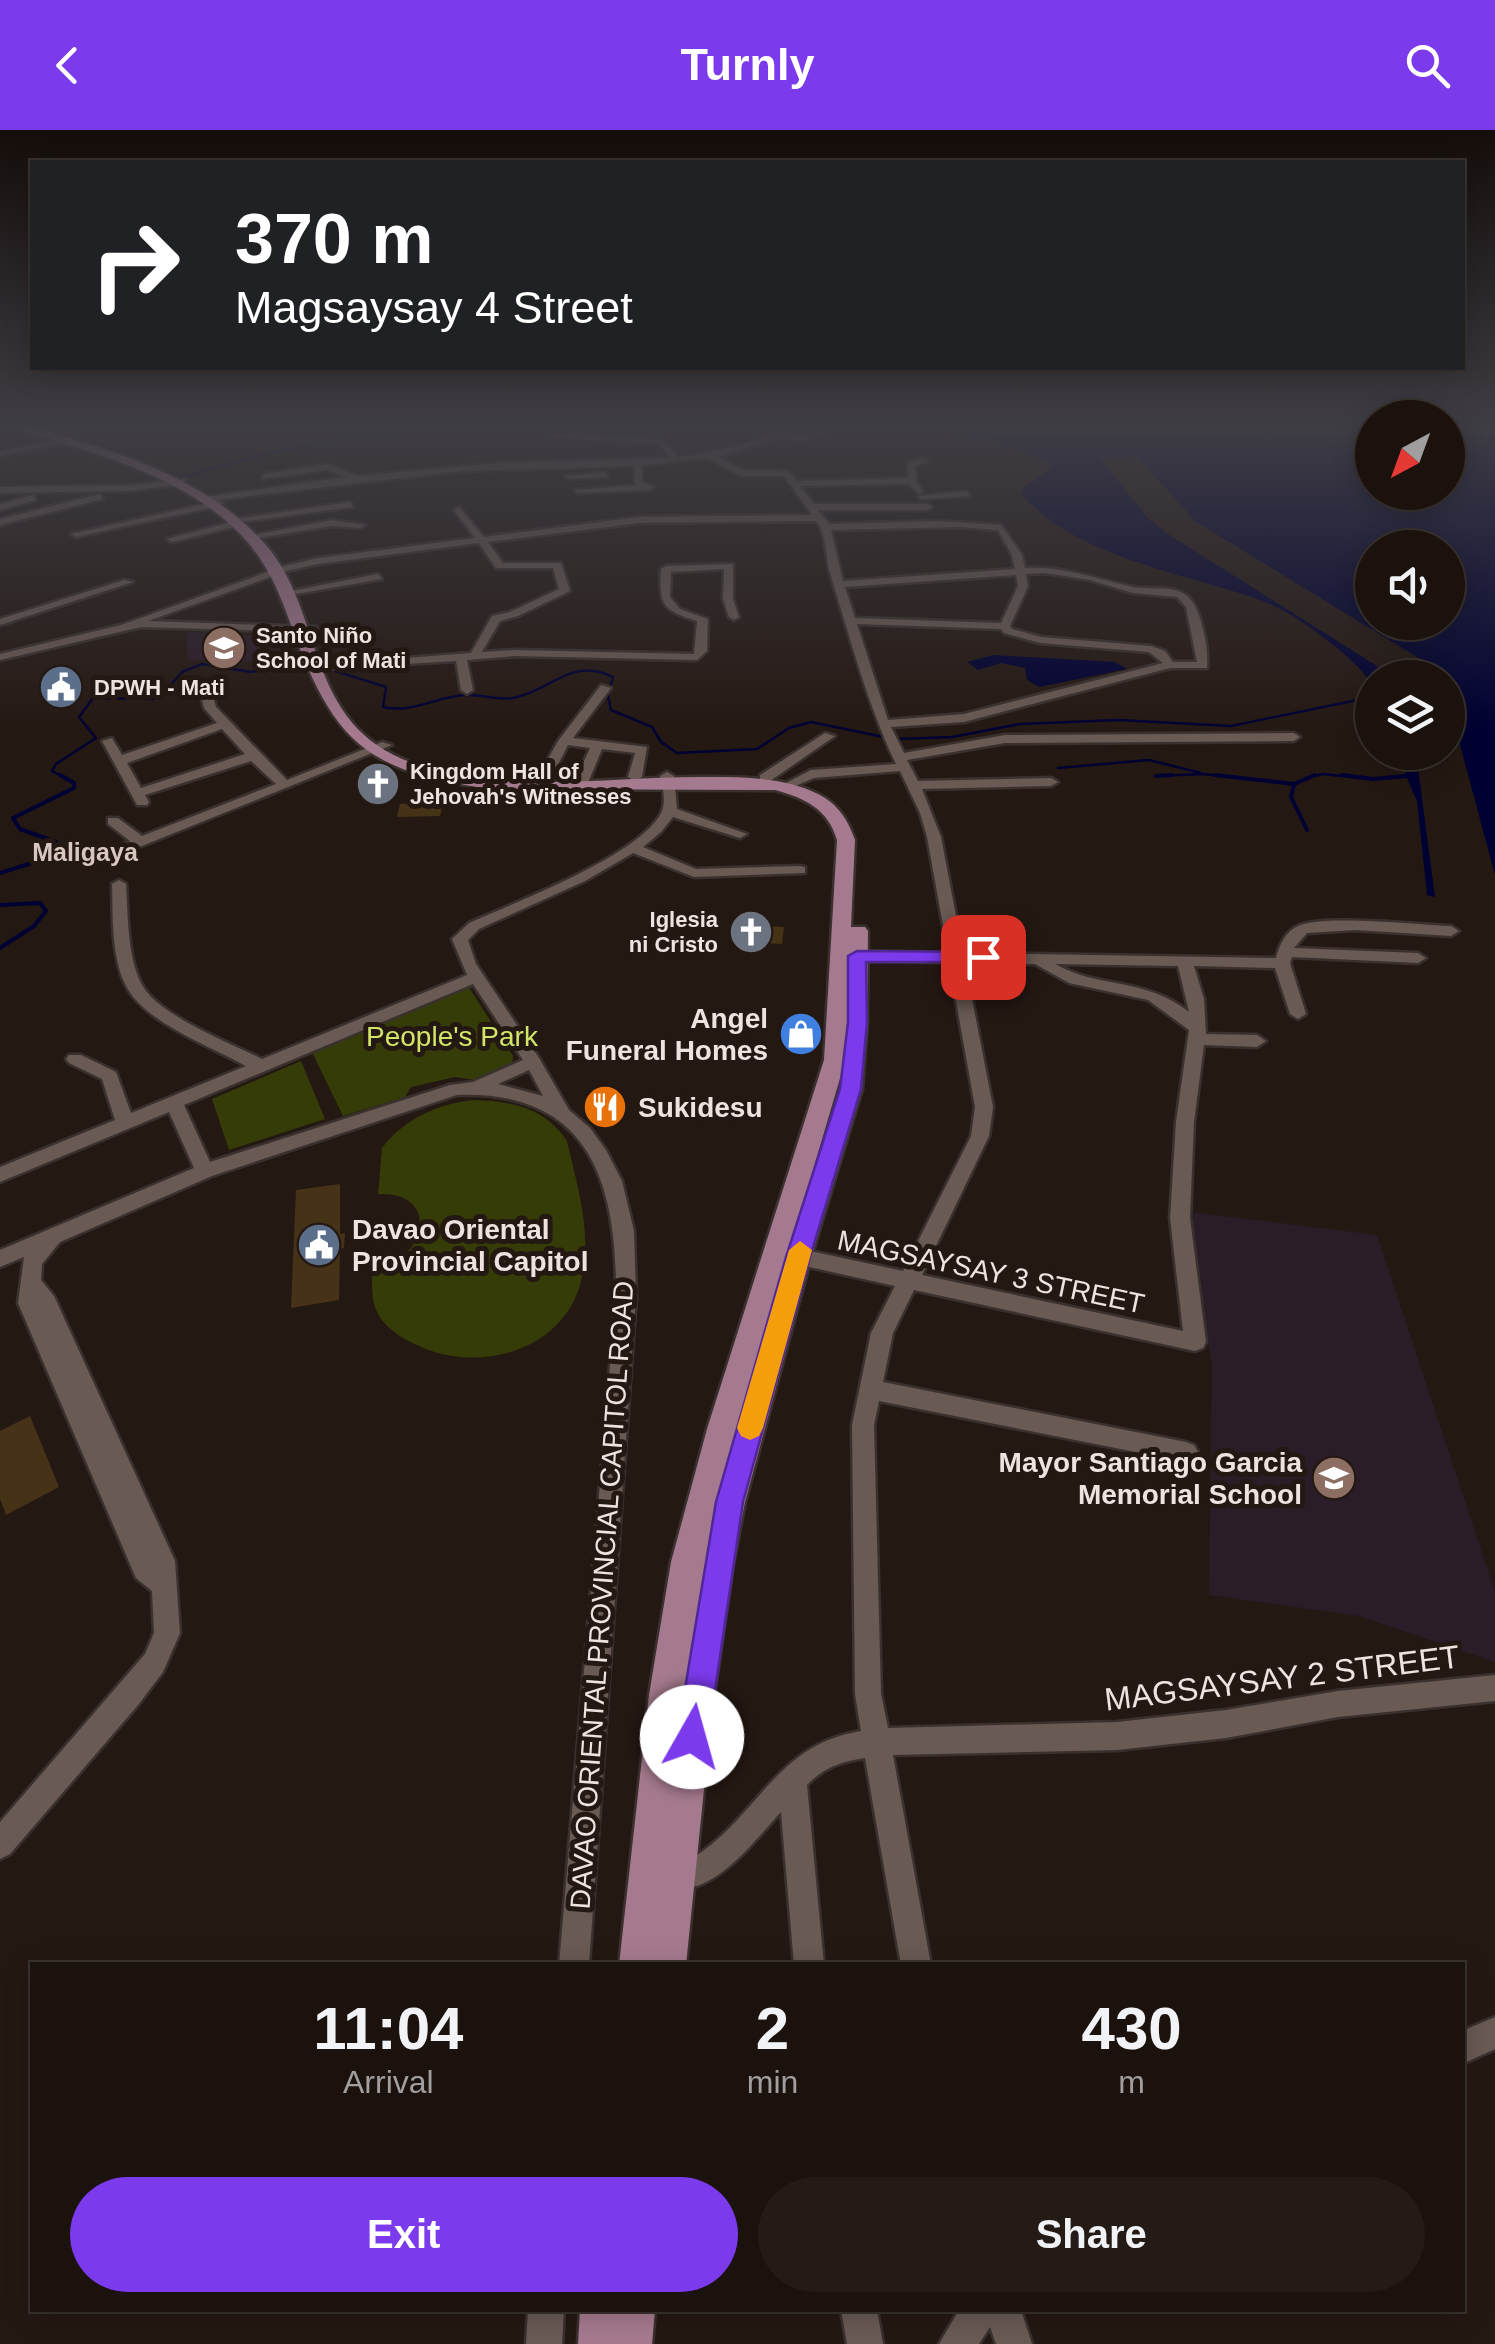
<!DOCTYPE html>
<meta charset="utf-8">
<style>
:root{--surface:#1b120e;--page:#241b17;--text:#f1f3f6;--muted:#a09e9e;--line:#39322e;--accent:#7c3aed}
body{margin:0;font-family:Arial,sans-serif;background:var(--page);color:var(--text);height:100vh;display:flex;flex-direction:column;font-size:38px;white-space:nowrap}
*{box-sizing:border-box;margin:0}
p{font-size:32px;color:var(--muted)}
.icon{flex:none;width:55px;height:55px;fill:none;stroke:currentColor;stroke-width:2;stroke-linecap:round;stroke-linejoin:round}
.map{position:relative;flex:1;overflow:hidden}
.panel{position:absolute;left:30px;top:1832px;width:1435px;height:350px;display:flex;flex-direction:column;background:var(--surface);border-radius:0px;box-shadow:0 5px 25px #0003,0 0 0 2px var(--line)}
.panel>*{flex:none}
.guide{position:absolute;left:30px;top:30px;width:1435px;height:210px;border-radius:0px;box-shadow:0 5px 25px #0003,0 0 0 2px var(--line);background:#202124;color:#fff;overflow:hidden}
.needle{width:65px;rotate:221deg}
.tools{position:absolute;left:1355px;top:270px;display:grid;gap:20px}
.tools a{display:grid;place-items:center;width:110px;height:110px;border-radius:50%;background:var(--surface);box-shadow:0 5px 25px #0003,0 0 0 2px var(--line);font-size:50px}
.pin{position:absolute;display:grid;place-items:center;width:85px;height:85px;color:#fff;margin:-42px;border-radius:20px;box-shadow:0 5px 15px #0006}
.me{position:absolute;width:110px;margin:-55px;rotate:7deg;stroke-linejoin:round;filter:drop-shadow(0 0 8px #0008)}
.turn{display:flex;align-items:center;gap:35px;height:210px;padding:0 40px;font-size:45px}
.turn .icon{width:130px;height:130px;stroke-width:2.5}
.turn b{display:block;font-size:70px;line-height:85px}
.eta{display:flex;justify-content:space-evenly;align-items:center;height:170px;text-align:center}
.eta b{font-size:60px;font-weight:600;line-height:70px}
.primary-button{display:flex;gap:20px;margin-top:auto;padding:20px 40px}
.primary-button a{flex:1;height:115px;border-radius:60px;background:var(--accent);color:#fff;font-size:40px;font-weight:600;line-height:115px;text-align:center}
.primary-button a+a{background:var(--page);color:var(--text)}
header{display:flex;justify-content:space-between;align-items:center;height:130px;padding:0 40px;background:var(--accent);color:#fff;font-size:45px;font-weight:600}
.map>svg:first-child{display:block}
.education{fill:#2b1d28}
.green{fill:#353c08}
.water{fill:#000133;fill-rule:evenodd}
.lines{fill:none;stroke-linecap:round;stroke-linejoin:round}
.stream-far1{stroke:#000133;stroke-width:2.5}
.stream{stroke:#000133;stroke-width:4}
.building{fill:#463217}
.minor-casing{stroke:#3a312e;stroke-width:5}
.major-casing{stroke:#3a312e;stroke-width:5}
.minor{fill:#695a53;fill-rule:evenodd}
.major{fill:#a67a8e;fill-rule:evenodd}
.route{fill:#7c3aed;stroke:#51269a;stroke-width:2.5}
.slow{fill:#f59e0b}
.labels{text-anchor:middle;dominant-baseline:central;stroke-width:10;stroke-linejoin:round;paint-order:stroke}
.far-poi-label{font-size:22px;font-weight:bold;fill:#ede4e0;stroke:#241812;text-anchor:start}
.far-neighbourhood-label{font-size:25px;font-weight:bold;fill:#d8c7bf;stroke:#241812}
.poi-label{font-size:28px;font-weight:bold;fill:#ede4e0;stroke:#241812;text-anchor:end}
.park-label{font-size:28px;fill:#d1e667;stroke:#241812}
.street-label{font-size:28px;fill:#ede4e0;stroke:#241812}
.near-street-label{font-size:32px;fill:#ede4e0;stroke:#241812}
</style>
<header><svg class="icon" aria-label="back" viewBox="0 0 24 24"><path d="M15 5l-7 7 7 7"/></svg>Turnly<svg class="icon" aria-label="search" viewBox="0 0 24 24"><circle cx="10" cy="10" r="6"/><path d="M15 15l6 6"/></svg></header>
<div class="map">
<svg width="1495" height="2214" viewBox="0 0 1495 2214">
<rect width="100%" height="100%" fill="#241812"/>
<g class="education">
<polygon points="186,502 257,506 266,533 188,530"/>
<polygon points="1182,1081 1377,1105 1495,1462 1495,1532 1359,1486 1209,1465 1212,1234"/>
</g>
<g class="green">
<polygon points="468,856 513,926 512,936 475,950 455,947 411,957 405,967 343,986 311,920"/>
<polygon points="301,931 325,989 229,1020 212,969"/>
<path d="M474,970C512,971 545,978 567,1011C577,1055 592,1102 582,1147C567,1221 478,1245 417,1215C399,1207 380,1195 374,1174C372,1165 372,1153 372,1144C424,1131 444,1062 378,1064L382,1018C405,988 438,974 474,970Z"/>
</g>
<g class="water">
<path d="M906,294H1372V362H1448V294H1495V745L1448,570V548L1437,547L1425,532L1195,391L1138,327L1100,328L1147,387L1168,404L1377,536L1384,547L1372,548V559C1366,542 1357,536 1344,524C1318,503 1292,482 1260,470C1182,442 1080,429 1022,365L1024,357L1052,338L1047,331L975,306ZM1372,418H1448V492H1372Z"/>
<polygon points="993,525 1115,532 1127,539 1039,557 1027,550 1025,538 1001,533 978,540 967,532"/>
<polygon points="1402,623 1416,623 1435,767 1427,765 1417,671 1406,646"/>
</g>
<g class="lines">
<g class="stream-far1">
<polyline points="184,347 263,324 440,294"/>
<polyline points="0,357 137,355"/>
<path d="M335,541L386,557L383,577C413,584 437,566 466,565C482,564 497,571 513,568C551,561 572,526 613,547L608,565L611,580L652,597L661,612L677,623L757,619L789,598L811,592L884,607"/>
<polyline points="897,609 952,607 1020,594 1118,590 1231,596 1372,567"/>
<polyline points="1058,638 1149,630 1201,643"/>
<polyline points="1156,646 1203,644 1238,648"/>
<polyline points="65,648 52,641 56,634 96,608 79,587 93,568 153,569 164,563 182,542 202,534 251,542 281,536 308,541"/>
<polyline points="1306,648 1323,644 1360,648"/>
<polyline points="1390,648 1406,646"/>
</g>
<g class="stream">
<polyline points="1215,645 1294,654 1315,645"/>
<polyline points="1342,645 1373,649 1406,646"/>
<polyline points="1156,646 1172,645"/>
<polyline points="1294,654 1291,667 1307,700"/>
<polyline points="0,743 38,731 59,718 56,712 20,699 13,688 74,658 74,653 60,645"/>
<polyline points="0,775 40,773 46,781 34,796 0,818"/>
</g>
</g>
<g class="building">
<polygon points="443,673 440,686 397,687 400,674"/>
<polygon points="734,794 784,797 782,814 731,811"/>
<polygon points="340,1054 340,1104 345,1103 344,1118 340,1119 339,1170 291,1178 296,1060"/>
<polygon points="30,1286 59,1357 6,1385 0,1369 0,1301"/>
</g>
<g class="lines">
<g class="minor-casing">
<g id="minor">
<path d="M764,294L781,298V303L801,306L835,297L839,299L801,310L778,308L717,327L743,340L789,341L797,351L908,348V332L924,328L928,331L915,336L916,351L923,361L919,364L909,354L800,356L814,374H927L932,377L927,380H818L829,394L937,391L1001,395L1022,425L1025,438C1063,436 1096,449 1133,457C1149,460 1172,455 1186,465C1202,477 1209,520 1207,538H1170L964,592L891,597L904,623L1005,605L1294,603L1300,607L1294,611L1005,613L907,630L918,651L1051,648L1058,652L1051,656L922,659L941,707L963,823L1276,828C1279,816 1285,802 1298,796C1321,784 1421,795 1451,796L1459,801L1451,806L1355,800L1307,803L1294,818L1418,823L1426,828L1418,833L1292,827L1290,833L1306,884L1298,889L1290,884L1275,838L1194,836L1204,869L1206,904L1257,905L1266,911L1257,917L1204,915L1194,992L1190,1088L1206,1212L1203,1218L1195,1221L914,1160L893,1203L883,1252L1186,1312L1194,1315L1198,1322L1194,1329L1186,1332L879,1271L874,1295L881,1564L888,1598L1117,1592L1226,1580L1338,1561L1495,1545V1571L1338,1587L1226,1608L1117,1620L893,1625L931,1835H901L865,1628C842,1631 823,1638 807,1655L824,1835H794L781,1682C752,1713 708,1776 659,1755L654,1745L659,1735C673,1729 691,1730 703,1721C762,1677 780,1614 861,1601L855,1564L852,1295L871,1203L895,1156L787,1132L780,1130L777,1124L780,1118L787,1116L903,1141L971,1006L975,977L949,832L844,831L836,826L844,821L948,823L927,707L920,683L900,641L814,648L793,657L786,653L811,640L896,634C867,573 850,507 830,443C825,426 827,404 816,391L639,393L488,412L503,433H561L570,461L518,486L500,491L482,522L515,520L694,524L697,491C662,480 659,475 661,439L666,436L733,434V469L739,487L734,490L729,487L723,469L724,439L671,442L670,467L680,479L708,489L707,521L697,530L515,526L467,530L473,560L467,564L461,560L456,531L323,539L321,537L327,534L471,523L492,486L510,482L559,459L553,438H496L479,413L318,434L287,441L148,491L316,497L317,499L312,502L141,497L0,530V524L121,495L284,436L318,428L475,408L454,380L459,377L484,407L639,387L812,385L784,346H741L708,328L642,335V352L654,357L650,360L578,363L574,360L635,355L634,336L463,341L242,367L219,370L224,373L219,376L76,407L71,404L217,371L202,372L205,367L346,347L327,340L261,349L264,344L328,334L357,346L500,333L670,328L661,314L551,307L554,303L664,310L678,328L743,315L773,304ZM959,397L998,400L1012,425L1015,439L843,451L831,400ZM1045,443L1090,450L1133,463L1177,467L1186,477L1197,532H1173L1165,521L1151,516L1041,507L1012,499L1010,496L1028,456L1026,444ZM1016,445L1018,456L1001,493L855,488L845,457ZM857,494L1001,499L1004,503L1040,513L1149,522L1163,533L964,584L888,590ZM965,833L1035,834L1069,853L1148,870L1189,900L1176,992L1170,1088L1183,1201L922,1145L989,1006L993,977ZM1055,834L1178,836L1189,882C1145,847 1099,859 1055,834Z"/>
<polygon points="64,308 67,312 0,326 0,322"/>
<polygon points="605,342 608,347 569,349 565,346"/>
<polygon points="186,349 183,354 131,361 0,363 0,357 131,355"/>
<polygon points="967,361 970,366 922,369 918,366"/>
<polygon points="100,364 103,369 0,395 0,389"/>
<polygon points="33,365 36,370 0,380 0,374"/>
<polygon points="350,372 353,377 240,392 235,389"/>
<polygon points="332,390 365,395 360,398 332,396 259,408 254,405"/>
<polygon points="235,391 238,396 172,412 167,409"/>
<polygon points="378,444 382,449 296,464 291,461"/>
<polygon points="124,450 133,452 0,495 0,489"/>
<path d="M205,554L211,558L216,577L287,650L382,612L392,615L107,730H97V724L130,711L108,694V688H118L142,706L276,654L251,631L145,665L149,672L147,675H137L102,611L112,608L122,625L217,593L204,578L199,558ZM222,599L245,624L141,658L127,633Z"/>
<polygon points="601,555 611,558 573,608 647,617 642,647 635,651 628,647 635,623 602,619 588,653 576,656 574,653 590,618 568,615 550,650 540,650 538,647 558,611"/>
<polygon points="825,603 835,606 770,651 760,651 760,645"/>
<path d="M667,642L674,646L677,679L747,704L740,708L673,687L661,702L643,717L696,739L800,736L805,737V743L694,747L633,723L585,751L479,799L468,810L476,834L539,928L569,980L590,998L606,1020L622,1051L634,1101L636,1166L589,1835H559L616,1166C617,1053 590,960 457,965L212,1046L60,1112L42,1134L41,1150L54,1166L175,1431L180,1503L163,1542L138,1575L10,1724L0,1729V1692L145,1524L154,1503L152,1461L136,1448L18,1173L24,1127L0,1137V1120L194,1038L169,982L0,1052V1037L115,990L102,949L69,933L66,929L69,925H81L116,942L131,983L246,936C210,916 143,892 125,854C111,825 113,785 112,754L119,750L126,754C128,785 127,827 142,855C158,885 230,913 262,929L467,845L452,809L469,793C516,772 635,727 660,685C667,673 663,659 660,646ZM473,854L523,930L473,952L450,955L210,1032L184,975ZM529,940L543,966L498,954Z"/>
<polygon points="1495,1887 1495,1919 1462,1934 1462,1901"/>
<polygon points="528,2180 564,2180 562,2214 526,2214"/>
<polygon points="841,2180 877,2180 883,2214 847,2214"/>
<polygon points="959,2180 1021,2180 1032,2214 996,2214 990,2197 979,2214 939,2214"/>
</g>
</g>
<g class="major-casing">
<g id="major">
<path d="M7,294H24C109,320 204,345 265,414C326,483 303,595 413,633C504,665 606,647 699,647C739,647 782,646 818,664C838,674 848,690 855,710L851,797H865L868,801L867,892L862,959L811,1127L745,1372L733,1434L713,1572L686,1835H619L649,1565L671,1432L707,1299L824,930L837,710C828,679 805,668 775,660L491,659C365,641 334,613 291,495C277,456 264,426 234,398C190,356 129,334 72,316C51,309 27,304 7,294ZM841,945L840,959L805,1067Z"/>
<polygon points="580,2180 655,2180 652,2214 578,2214"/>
</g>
</g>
<use href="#minor" class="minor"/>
<use href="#major" class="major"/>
</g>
<linearGradient id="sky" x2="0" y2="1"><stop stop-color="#140d0a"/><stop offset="0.49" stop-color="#3f3d44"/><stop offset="1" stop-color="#3f3d44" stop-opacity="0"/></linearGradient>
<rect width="1495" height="604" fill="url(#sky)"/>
<polygon class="route" points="857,821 983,822 992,827 983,832 866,832 867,892 861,959 810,1127 743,1372 708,1607 703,1618 692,1622 681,1618 677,1607 716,1372 786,1127 840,959 848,892 848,826"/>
<polygon class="slow" points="800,1111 812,1120 763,1298 759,1306 750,1310 741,1306 737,1298 789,1120"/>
<defs>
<g id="school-disc" transform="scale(2.25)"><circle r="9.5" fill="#8d6e63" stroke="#241812"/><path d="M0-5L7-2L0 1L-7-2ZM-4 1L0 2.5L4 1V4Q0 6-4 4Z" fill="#fff"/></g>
<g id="civic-disc" transform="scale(2.25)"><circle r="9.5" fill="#5c6f8a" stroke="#241812"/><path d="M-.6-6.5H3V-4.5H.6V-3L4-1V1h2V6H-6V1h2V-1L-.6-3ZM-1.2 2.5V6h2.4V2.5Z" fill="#fff"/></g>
<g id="church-disc" transform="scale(2.25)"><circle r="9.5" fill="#6b7280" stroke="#241812"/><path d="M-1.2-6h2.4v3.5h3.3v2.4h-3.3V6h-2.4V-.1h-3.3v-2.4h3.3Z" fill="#fff"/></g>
<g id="shop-disc" transform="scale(2.25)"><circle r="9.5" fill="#3f7fe0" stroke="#241812"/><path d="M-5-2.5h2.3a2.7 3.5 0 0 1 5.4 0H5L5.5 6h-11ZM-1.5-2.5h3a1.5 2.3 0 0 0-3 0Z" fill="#fff"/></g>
<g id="restaurant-disc" transform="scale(2.25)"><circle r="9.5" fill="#e8710a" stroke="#241812"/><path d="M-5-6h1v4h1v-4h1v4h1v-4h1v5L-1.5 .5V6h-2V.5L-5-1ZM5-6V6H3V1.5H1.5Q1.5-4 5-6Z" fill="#fff"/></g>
</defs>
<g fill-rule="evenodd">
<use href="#school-disc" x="224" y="518"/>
<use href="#civic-disc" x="61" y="557"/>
<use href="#church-disc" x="378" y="654"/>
<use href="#church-disc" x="751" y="802"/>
<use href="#shop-disc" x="801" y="904"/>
<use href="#restaurant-disc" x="605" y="977"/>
<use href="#civic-disc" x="319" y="1115"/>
<use href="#school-disc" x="1334" y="1348"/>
</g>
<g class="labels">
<g class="far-poi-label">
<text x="256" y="505">Santo Niño<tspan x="256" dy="25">School of Mati</tspan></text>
<text x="94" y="557">DPWH - Mati</text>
<text x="410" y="641">Kingdom Hall of<tspan x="410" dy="25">Jehovah's Witnesses</tspan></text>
<text x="718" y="789" text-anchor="end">Iglesia<tspan x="718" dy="25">ni Cristo</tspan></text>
</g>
<g class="far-neighbourhood-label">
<text x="85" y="722">Maligaya</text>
</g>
<g class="poi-label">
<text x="768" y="888">Angel<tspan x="768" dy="32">Funeral Homes</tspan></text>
<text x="638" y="977" text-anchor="start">Sukidesu</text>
<text x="352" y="1099" text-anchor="start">Davao Oriental<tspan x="352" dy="32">Provincial Capitol</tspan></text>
<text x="1302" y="1332">Mayor Santiago Garcia<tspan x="1302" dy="32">Memorial School</tspan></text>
</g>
<g class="park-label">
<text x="452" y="906">People's Park</text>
</g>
<g class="street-label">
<text transform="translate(991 1142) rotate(12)">MAGSAYSAY 3 STREET</text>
<text transform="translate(602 1465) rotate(-86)">DAVAO ORIENTAL PROVINCIAL CAPITOL ROAD</text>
</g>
<g class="near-street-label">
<text transform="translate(1282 1548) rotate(-7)">MAGSAYSAY 2 STREET</text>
</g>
</g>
</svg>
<div class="tools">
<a><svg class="needle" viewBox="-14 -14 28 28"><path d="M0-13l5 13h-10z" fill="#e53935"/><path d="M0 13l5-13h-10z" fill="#a09e9e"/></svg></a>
<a><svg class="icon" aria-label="sound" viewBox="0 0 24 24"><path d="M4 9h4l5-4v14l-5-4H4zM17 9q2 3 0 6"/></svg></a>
<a><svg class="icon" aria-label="layers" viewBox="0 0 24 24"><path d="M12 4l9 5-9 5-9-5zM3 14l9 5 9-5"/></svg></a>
</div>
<div class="pin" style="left:983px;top:827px;background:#d93025"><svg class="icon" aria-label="arrive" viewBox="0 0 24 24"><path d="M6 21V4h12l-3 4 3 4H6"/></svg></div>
<svg class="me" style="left:692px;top:1607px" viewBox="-20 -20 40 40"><circle r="19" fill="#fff"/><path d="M0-13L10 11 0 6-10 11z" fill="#7c3aed"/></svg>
<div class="guide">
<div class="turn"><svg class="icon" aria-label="right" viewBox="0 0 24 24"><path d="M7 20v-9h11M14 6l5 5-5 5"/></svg><div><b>370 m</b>Magsaysay 4 Street</div></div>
</div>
<section class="panel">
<div class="eta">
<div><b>11:04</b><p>Arrival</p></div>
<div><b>2</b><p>min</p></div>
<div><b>430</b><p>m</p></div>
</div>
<div class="primary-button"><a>Exit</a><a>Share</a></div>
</section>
</div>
